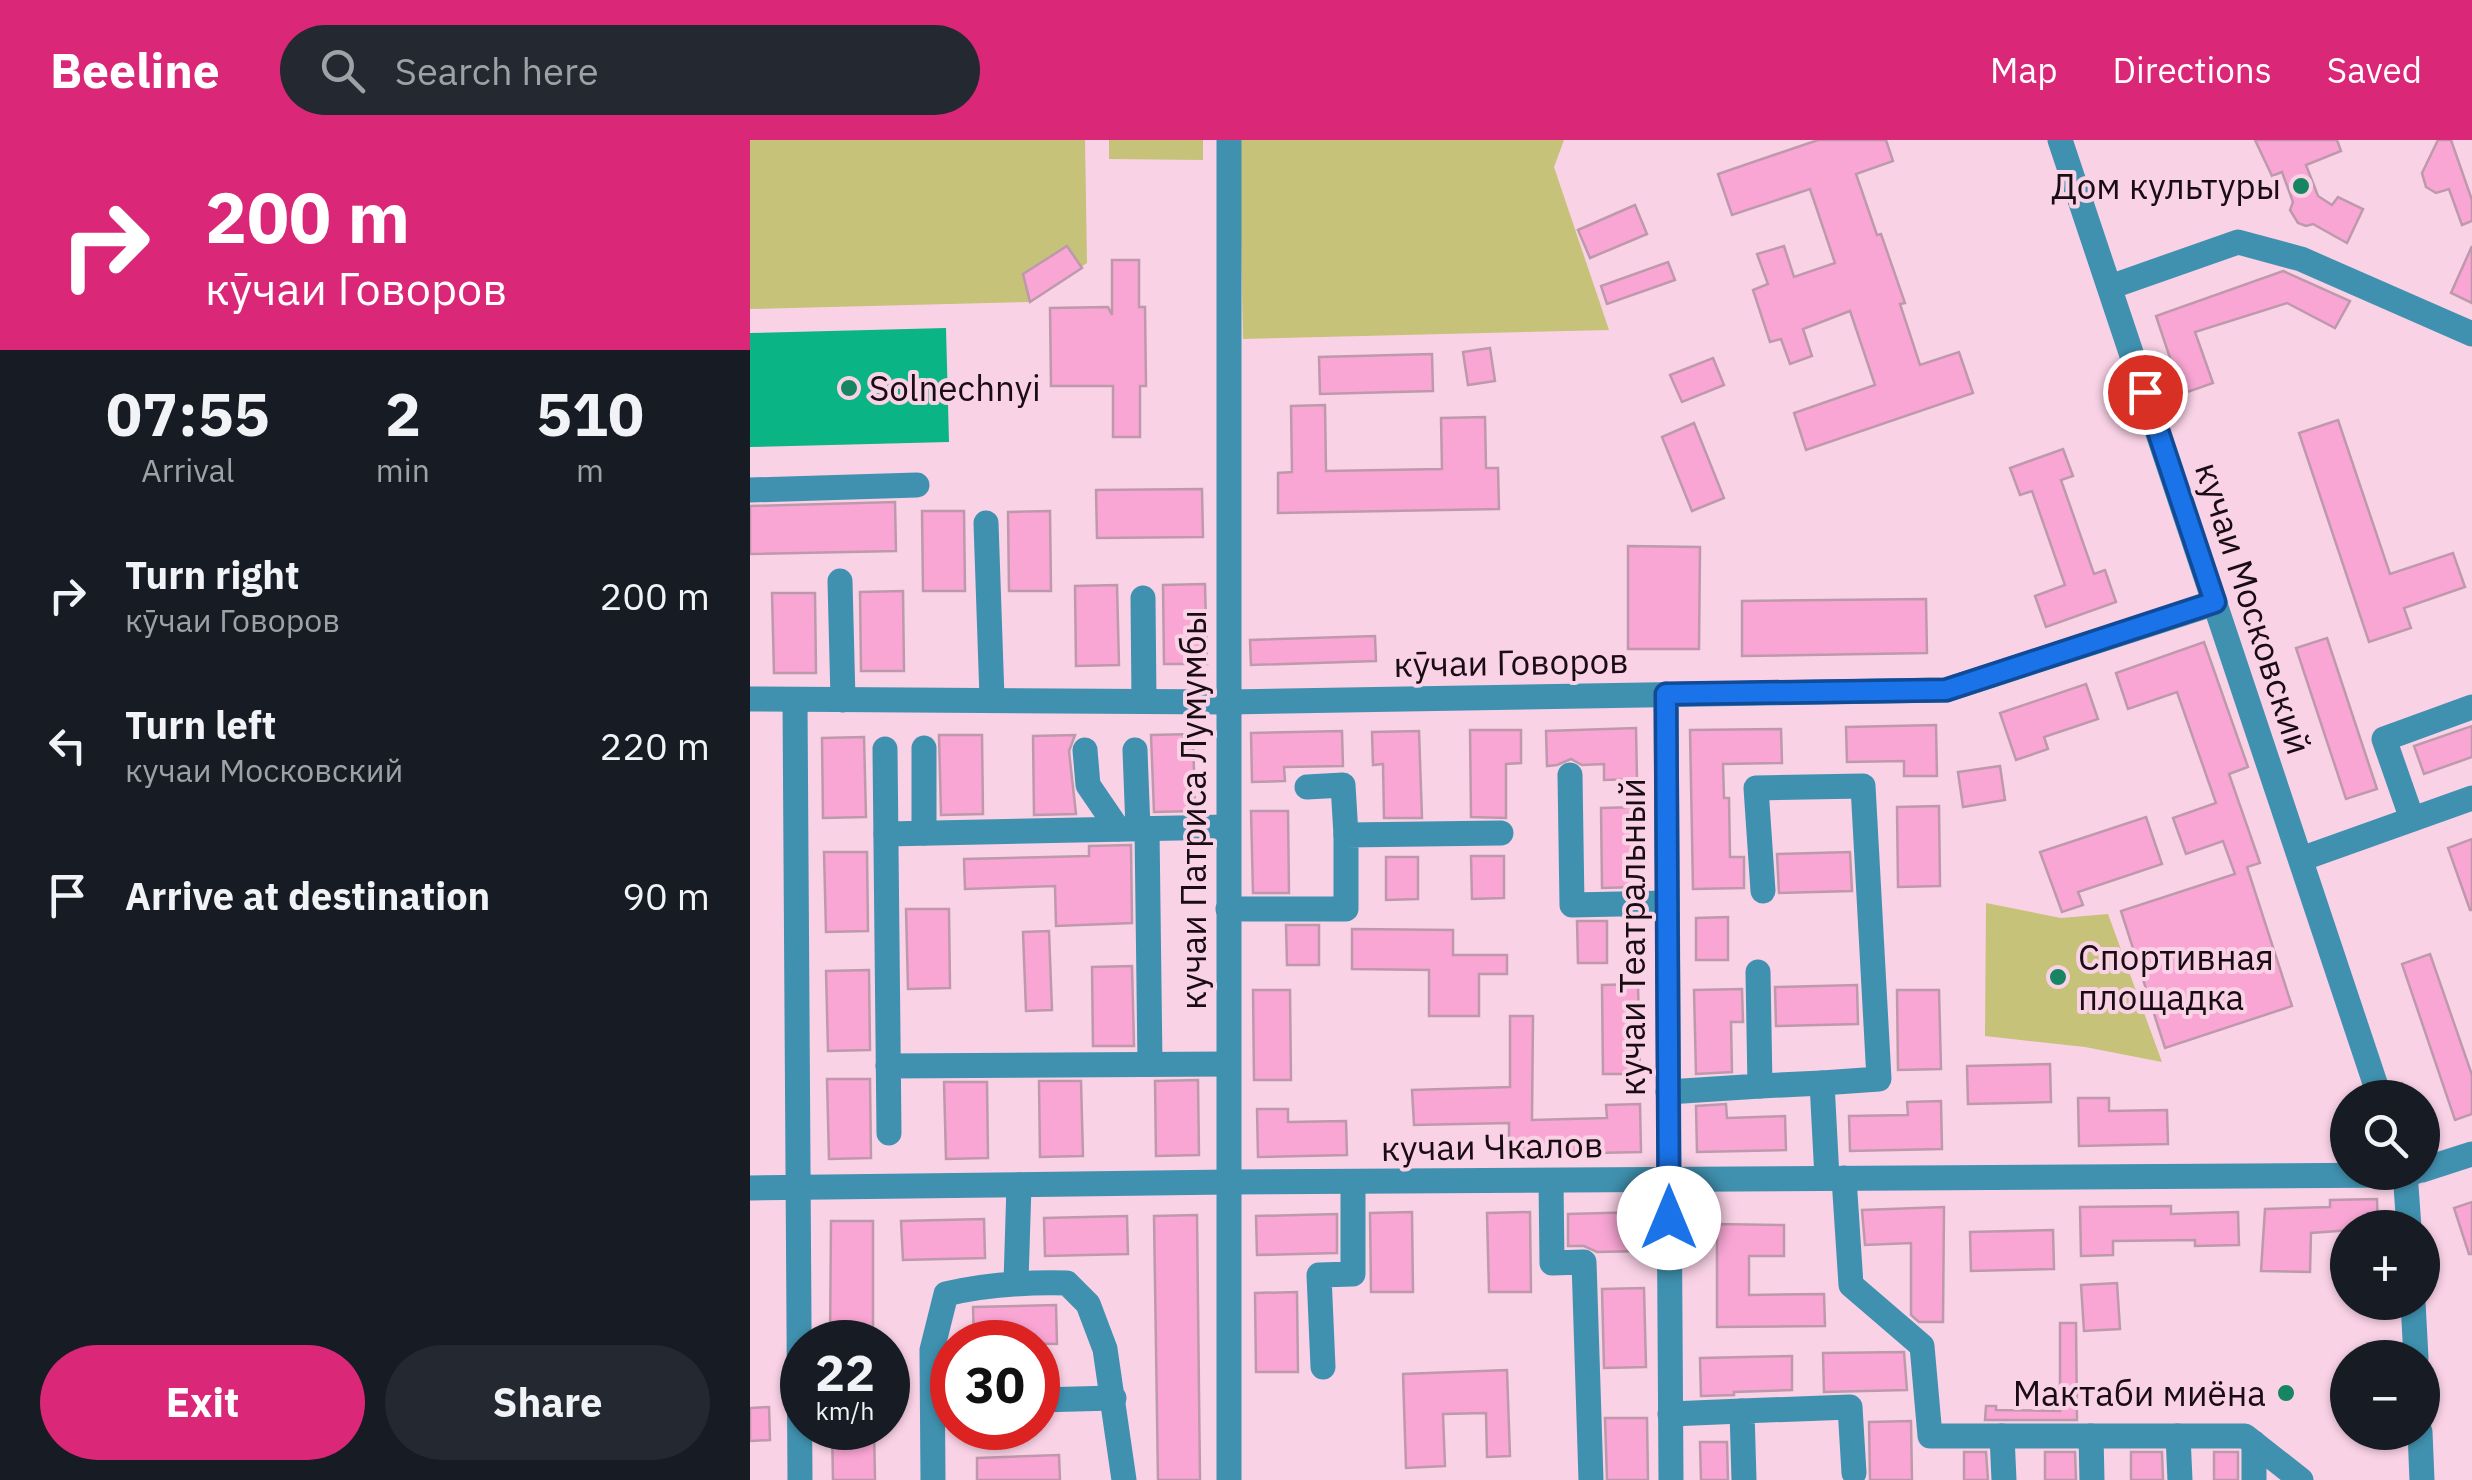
<!DOCTYPE html>
<meta charset="utf-8">
<style>
:root{--surface:#171b24;--page:#242831;--text:#f1f3f6;--muted:#9ea1a6;--accent:#db2777}
body{margin:0;font-family:"IBM Plex Sans",sans-serif;background:var(--page);color:var(--text);height:100vh;display:flex;flex-direction:column;font-size:38px;white-space:nowrap}
*{box-sizing:border-box;margin:0}
p{font-size:32px;color:var(--muted)}
.icon{flex:none;width:55px;height:55px;fill:none;stroke:currentColor;stroke-width:2;stroke-linecap:round;stroke-linejoin:round}
.map{position:relative;flex:1;overflow:hidden}
.panel{display:flex;flex-direction:column;background:var(--surface);width:750px}
.panel>*{flex:none}
.guide{background:#db2777;color:#fff;overflow:hidden}
.tools{position:absolute;left:1580px;top:940px;display:grid;gap:20px}
.tools a{display:grid;place-items:center;width:110px;height:110px;border-radius:50%;background:var(--surface);box-shadow:0 2px 8px #0004;font-size:50px}
.speed{position:absolute;left:30px;top:1180px;display:flex;gap:20px;font-size:50px;font-weight:700;text-align:center}
.speed>*{display:grid;place-content:center;width:130px;height:130px;border-radius:50%;background:var(--surface);box-shadow:0 2px 8px #0004;line-height:1}
.speed small{font-size:25px;font-weight:400}
.speed .limit{border:15px solid #d22;background:#fff;color:#111}
.pin{position:absolute;display:grid;place-items:center;width:85px;height:85px;color:#fff;margin:-42px;border:5px solid #fff;border-radius:50%;box-shadow:0 2px 10px #0007}
.me{position:absolute;width:110px;margin:-55px;rotate:0deg;stroke-linejoin:round;filter:drop-shadow(0 0 8px #0008)}
.turn{display:flex;align-items:center;gap:35px;height:210px;padding:0 40px;font-size:45px}
.turn .icon{width:130px;height:130px;stroke-width:2.5}
.turn b{display:block;font-size:70px;line-height:85px}
.eta{display:flex;justify-content:space-evenly;align-items:center;height:170px;text-align:center}
.eta b{font-size:60px;font-weight:700;line-height:70px}
.action{display:flex;gap:20px;margin-top:auto;padding:20px 40px}
.action a{flex:1;height:115px;border-radius:60px;background:var(--accent);color:#fff;font-size:40px;font-weight:700;line-height:115px;text-align:center}
.action a+a{background:var(--page);color:var(--text)}
ul{padding:0;list-style:none}
li{display:flex;align-items:center;gap:30px;height:150px;padding:0 40px}
li div{flex:1}
li b{display:block;font-size:38px}
li em{font-style:normal}
header{display:flex;align-items:center;gap:60px;box-sizing:border-box;height:140px;padding:0 50px;background:var(--accent);color:#fff}
header strong{font-size:48px}
nav{display:flex;gap:55px;margin-inline-start:auto;font-size:35px}
.search{width:700px;height:90px;background:var(--page);display:flex;align-items:center;gap:25px;box-sizing:border-box;padding:0 35px;border-radius:55px;color:var(--muted);font-size:38px}
main{display:flex;flex:1;min-height:0}
.map>svg:first-child{display:block}
.green{fill:#c6c27a}
.water{fill:#0bb484}
.building{fill:#f9a6d4;stroke:#be99ac;stroke-width:2.5}
.lines{fill:none;stroke-linecap:round;stroke-linejoin:round}
.minor{stroke:#4091af;stroke-width:25}
.route-casing{stroke:#114b97;stroke-width:25}
.route{stroke:#1a73e8;stroke-width:18}
.poi-dot{fill:#178462;stroke:#f9d2e6;stroke-width:4}
.labels{text-anchor:middle;dominant-baseline:central;stroke-width:8;stroke-linejoin:round;paint-order:stroke}
.poi-label{font-size:35px;fill:#190c13;stroke:#f9d2e6;text-anchor:end}
.street-label{font-size:35px;fill:#190c13;stroke:#f9d2e6}
</style>
<header>
<strong>Beeline</strong>
<div class="search"><svg class="icon" aria-label="search" viewBox="0 0 24 24"><circle cx="10" cy="10" r="6"/><path d="M15 15l6 6"/></svg>Search here</div>
<nav><a>Map</a><a>Directions</a><a>Saved</a></nav>
</header>
<main>
<section class="panel">
<div class="guide">
<div class="turn"><svg class="icon" aria-label="right" viewBox="0 0 24 24"><path d="M7 20v-9h11M14 6l5 5-5 5"/></svg><div><b>200 m</b>кӯчаи Говоров</div></div>
</div>
<div class="eta">
<div><b>07:55</b><p>Arrival</p></div>
<div><b>2</b><p>min</p></div>
<div><b>510</b><p>m</p></div>
</div>
<ul>
<li><svg class="icon" aria-label="right" viewBox="0 0 24 24"><path d="M7 20v-9h11M14 6l5 5-5 5"/></svg><div><b>Turn right</b><p>кӯчаи Говоров</p></div><em>200 m</em></li>
<li><svg class="icon" aria-label="left" viewBox="0 0 24 24"><path d="M17 20v-9H6M10 6l-5 5 5 5"/></svg><div><b>Turn left</b><p>кучаи Московский</p></div><em>220 m</em></li>
<li><svg class="icon" aria-label="arrive" viewBox="0 0 24 24"><path d="M6 21V4h12l-3 4 3 4H6"/></svg><div><b>Arrive at destination</b></div><em>90 m</em></li>
</ul>
<div class="action"><a>Exit</a><a>Share</a></div>
</section>
<div class="map">
<svg width="1722" height="1340" viewBox="0 0 1722 1340">
<rect width="100%" height="100%" fill="#f9d2e6"/>
<g class="green">
<polygon points="0,0 335,0 337,123 280,162 0,169"/>
<polygon points="359,0 453,0 453,20 359,19"/>
<polygon points="489,0 814,0 804,27 859,190 493,199"/>
<polygon points="1236,763 1311,778 1358,774 1412,922 1335,907 1235,896"/>
</g>
<polygon class="water" points="196,188 199,302 0,307 0,193"/>
<g class="building">
<polygon points="1068,0 1136,0 1143,21 1106,34 1127,95 1131,94 1155,163 1150,164 1170,225 1209,212 1223,253 1056,310 1044,273 1125,245 1100,171 1053,189 1062,216 1040,224 1031,199 1020,202 1003,150 1018,144 1007,114 1034,106 1044,137 1085,123 1060,49 982,75 968,34"/>
<polygon points="1505,0 1587,0 1591,11 1556,25 1568,56 1582,65 1588,57 1613,69 1597,103 1563,84 1556,86 1548,83 1540,70 1543,62 1532,32 1522,36"/>
<polygon points="1688,0 1701,0 1722,60 1722,81 1712,85 1699,49 1686,53 1676,47 1672,33"/>
<polygon points="885,65 897,94 840,118 828,90"/>
<polygon points="317,106 332,128 280,162 273,134"/>
<polygon points="1722,106 1722,163 1701,153"/>
<polygon points="362,120 389,120 389,167 395,167 396,246 390,246 390,297 363,297 363,246 301,246 300,168 358,167 362,175"/>
<polygon points="918,122 925,140 857,164 851,146"/>
<polygon points="1533,131 1600,161 1585,188 1537,163 1445,192 1463,243 1432,254 1406,176"/>
<polygon points="740,208 745,241 718,245 713,212"/>
<polygon points="682,214 683,251 570,254 569,217"/>
<polygon points="963,218 974,245 932,262 920,235"/>
<polygon points="575,265 576,331 692,329 691,278 735,277 736,328 748,328 749,369 528,373 528,333 542,332 541,266"/>
<polygon points="1588,280 1640,434 1703,413 1715,447 1654,468 1661,488 1619,502 1549,293"/>
<polygon points="944,283 974,358 942,371 912,297"/>
<polygon points="1313,309 1323,336 1311,340 1344,434 1355,430 1366,462 1296,487 1285,456 1315,445 1282,351 1270,355 1260,328"/>
<polygon points="452,349 453,397 347,398 346,350"/>
<polygon points="145,362 146,411 0,414 0,366"/>
<polygon points="172,371 214,371 215,451 173,451"/>
<polygon points="300,371 301,451 259,451 258,372"/>
<polygon points="878,406 950,407 949,509 878,509"/>
<polygon points="455,444 457,524 414,524 413,445"/>
<polygon points="367,445 369,525 326,526 325,446"/>
<polygon points="153,451 154,531 111,531 110,452"/>
<polygon points="22,453 65,453 66,533 24,533"/>
<polygon points="1176,459 1177,513 992,516 992,461"/>
<polygon points="625,496 626,521 501,525 500,500"/>
<polygon points="1577,498 1627,649 1596,659 1546,508"/>
<polygon points="1454,502 1498,627 1479,634 1510,723 1497,727 1542,866 1415,908 1371,771 1485,734 1473,701 1436,714 1423,678 1466,663 1427,552 1378,569 1366,533"/>
<polygon points="1336,544 1348,579 1294,597 1298,609 1266,620 1250,573"/>
<polygon points="1186,585 1187,636 1154,636 1154,621 1097,622 1096,587"/>
<polygon points="1722,586 1722,617 1674,634 1664,606"/>
<polygon points="886,588 887,639 854,640 854,624 832,625 821,619 807,625 797,626 796,591"/>
<polygon points="1031,589 1032,623 973,624 974,658 979,658 980,717 994,717 994,748 943,749 940,590"/>
<polygon points="720,590 771,590 771,623 756,624 756,678 721,677"/>
<polygon points="592,591 593,626 534,627 535,641 502,642 501,593"/>
<polygon points="669,591 672,678 634,678 633,624 623,625 622,592"/>
<polygon points="443,594 445,671 404,672 401,595"/>
<polygon points="189,595 232,595 233,674 191,675"/>
<polygon points="325,595 319,611 326,674 284,675 283,596"/>
<polygon points="114,597 116,677 73,678 72,598"/>
<polygon points="1250,626 1255,660 1213,667 1208,632"/>
<polygon points="1189,666 1190,746 1148,747 1147,667"/>
<polygon points="887,667 889,747 852,748 851,668"/>
<polygon points="501,671 538,671 539,753 503,753"/>
<polygon points="1396,677 1412,724 1328,752 1333,765 1312,772 1290,712"/>
<polygon points="1722,699 1722,770 1720,770 1698,708"/>
<polygon points="381,705 382,783 306,786 305,746 215,749 214,719 339,716 339,706"/>
<polygon points="74,712 117,712 118,791 76,792"/>
<polygon points="1100,712 1102,751 1029,753 1027,714"/>
<polygon points="721,716 754,716 754,758 722,759"/>
<polygon points="636,717 668,717 668,759 636,760"/>
<polygon points="156,769 199,769 200,848 158,849"/>
<polygon points="978,777 978,820 946,820 946,778"/>
<polygon points="827,781 857,781 857,823 828,823"/>
<polygon points="536,785 569,785 569,825 537,825"/>
<polygon points="602,789 703,790 703,815 757,815 757,834 729,834 729,876 679,876 679,830 602,829"/>
<polygon points="299,791 302,870 276,871 273,792"/>
<polygon points="1680,814 1722,935 1722,974 1705,980 1652,824"/>
<polygon points="382,826 384,906 343,906 342,827"/>
<polygon points="119,830 120,910 78,911 76,831"/>
<polygon points="888,844 890,934 853,934 852,845"/>
<polygon points="1107,845 1108,884 1026,886 1025,847"/>
<polygon points="992,849 993,882 981,882 982,932 946,934 944,850"/>
<polygon points="503,850 540,850 541,940 504,940"/>
<polygon points="1147,850 1189,850 1191,929 1148,930"/>
<polygon points="760,876 783,876 782,980 857,978 856,965 890,964 891,1012 800,1014 799,1009 759,1008 759,983 664,985 662,950 760,947"/>
<polygon points="1300,924 1301,962 1218,964 1217,926"/>
<polygon points="77,939 120,939 121,1018 79,1019"/>
<polygon points="448,940 449,1015 406,1016 405,941"/>
<polygon points="289,941 331,941 333,1016 290,1017"/>
<polygon points="194,942 237,942 238,1018 196,1019"/>
<polygon points="1328,958 1359,958 1359,971 1417,970 1418,1004 1329,1006"/>
<polygon points="1191,961 1192,1009 1100,1011 1099,976 1158,975 1157,962"/>
<polygon points="976,964 977,978 1035,976 1036,1010 947,1012 946,966"/>
<polygon points="507,969 538,969 538,982 596,981 597,1015 508,1017"/>
<polygon points="1627,1059 1628,1088 1561,1093 1560,1132 1511,1131 1515,1069 1580,1067 1580,1060"/>
<polygon points="1722,1062 1722,1114 1719,1114 1704,1068"/>
<polygon points="1421,1066 1421,1074 1488,1072 1489,1105 1445,1106 1445,1100 1363,1101 1363,1115 1331,1116 1330,1067"/>
<polygon points="1194,1067 1193,1182 1169,1182 1161,1175 1161,1103 1115,1105 1112,1070"/>
<polygon points="662,1072 663,1152 621,1152 620,1073"/>
<polygon points="780,1072 781,1152 739,1152 737,1073"/>
<polygon points="891,1072 892,1111 847,1112 834,1106 818,1106 818,1074"/>
<polygon points="587,1074 587,1113 507,1115 506,1076"/>
<polygon points="447,1075 450,1340 408,1340 404,1076"/>
<polygon points="377,1076 378,1114 295,1116 294,1078"/>
<polygon points="234,1079 235,1118 153,1120 151,1081"/>
<polygon points="81,1081 123,1081 123,1202 80,1202"/>
<polygon points="967,1084 1034,1085 1034,1116 999,1116 999,1155 1074,1154 1075,1186 967,1187"/>
<polygon points="1303,1090 1304,1129 1221,1131 1220,1092"/>
<polygon points="1367,1143 1370,1189 1334,1191 1331,1145"/>
<polygon points="894,1148 896,1227 854,1228 852,1149"/>
<polygon points="547,1152 548,1232 506,1232 505,1153"/>
<polygon points="306,1165 307,1204 224,1202 223,1167"/>
<polygon points="1310,1183 1326,1183 1327,1280 1235,1280 1236,1266 1246,1266 1246,1270 1310,1271"/>
<polygon points="1154,1212 1157,1250 1074,1252 1073,1213"/>
<polygon points="1042,1216 1042,1250 984,1252 984,1255 951,1256 950,1218"/>
<polygon points="757,1230 760,1316 737,1317 736,1273 693,1274 695,1326 656,1328 653,1234"/>
<polygon points="19,1267 20,1300 0,1301 0,1268"/>
<polygon points="855,1278 897,1278 898,1340 857,1340"/>
<polygon points="1161,1281 1162,1340 1120,1340 1119,1282"/>
<polygon points="82,1288 124,1288 125,1340 83,1340"/>
<polygon points="950,1302 977,1302 978,1340 951,1340"/>
<polygon points="1214,1312 1236,1312 1238,1340 1214,1340"/>
<polygon points="1295,1312 1325,1312 1326,1340 1295,1340"/>
<polygon points="1381,1312 1412,1312 1413,1340 1381,1340"/>
<rect x="1464" y="1312" width="24" height="28"/>
<polygon points="309,1315 310,1340 227,1340 227,1318"/>
</g>
<g class="lines">
<g class="minor">
<polyline points="479,0 479,1340"/>
<polyline points="1310,0 1630,958"/>
<polyline points="1360,147 1488,102 1551,119 1722,194"/>
<polyline points="0,350 167,345"/>
<polyline points="236,383 242,558"/>
<polyline points="90,441 93,560"/>
<polyline points="393,458 394,561"/>
<polyline points="916,554 921,1340"/>
<polyline points="0,559 478,562 1196,550 1465,463"/>
<polyline points="45,560 50,1340"/>
<polyline points="174,608 174,693"/>
<polyline points="135,609 139,993"/>
<polyline points="335,610 338,645 368,689"/>
<polyline points="385,610 388,689"/>
<polyline points="820,635 822,765 917,763"/>
<polyline points="557,647 593,645 596,695"/>
<polyline points="1662,679 1634,599 1722,567"/>
<polyline points="397,689 400,924"/>
<polyline points="136,694 478,687"/>
<polyline points="1551,719 1722,658"/>
<polyline points="1013,751 1006,648 1113,646 1129,939 1072,943 1077,1038"/>
<polyline points="478,769 596,769 596,695 751,693"/>
<polyline points="138,926 477,924"/>
<polyline points="1010,946 1072,943"/>
<polyline points="918,952 1010,946 1008,832"/>
<polyline points="1672,1030 1722,1014"/>
<polyline points="1655,1032 1659,1088"/>
<polyline points="1094,1038 1101,1145 1172,1206 1180,1296 1495,1296 1551,1340"/>
<polyline points="801,1041 802,1123 834,1122 841,1340"/>
<polyline points="0,1048 480,1042 1656,1035 1665,1032"/>
<polyline points="266,1142 269,1045"/>
<polyline points="1663,1162 1666,1218"/>
<polyline points="573,1227 569,1135 603,1134 603,1043"/>
<polyline points="288,1260 364,1258"/>
<polyline points="920,1274 992,1271"/>
<polyline points="1670,1292 1672,1340"/>
<polyline points="1252,1296 1254,1340"/>
<polyline points="1341,1296 1342,1340"/>
<polyline points="1428,1296 1430,1340"/>
<polyline points="1504,1303 1504,1340"/>
<path d="M183,1340L182,1210L196,1154C237,1144 275,1142 317,1143L338,1164L355,1209L374,1340"/>
<polyline points="994,1340 992,1271 1100,1267 1104,1333"/>
</g>
</g>
<g class="lines">
<g class="route-casing">
<polyline id="route" points="919,1078 916,554 1196,550 1465,462 1395,252"/>
</g>
<use href="#route" class="route"/>
</g>
<g class="poi-dot">
<circle cx="1551" cy="46" r="10"/>
<circle cx="99" cy="248" r="10"/>
<circle cx="1308" cy="837" r="10"/>
<circle cx="1536" cy="1253" r="10"/>
</g>
<g class="labels">
<g class="poi-label">
<text x="1531" y="46">Дом культуры</text>
<text x="119" y="248" text-anchor="start">Solnechnyi</text>
<text x="1328" y="817" text-anchor="start">Спортивная<tspan x="1328" dy="40">площадка</tspan></text>
<text x="1516" y="1253">Мактаби миёна</text>
</g>
<g class="street-label">
<text transform="translate(1504 468) rotate(72)">кучаи Московский</text>
<text transform="translate(761 522) rotate(-1)">кӯчаи Говоров</text>
<text transform="translate(443 670) rotate(-90)">кучаи Патриса Лумумбы</text>
<text transform="translate(882 797) rotate(-90)">кучаи Театральный</text>
<text transform="translate(742 1006) rotate(-1)">кучаи Чкалов</text>
</g>
</g>
</svg>
<div class="tools">
<a><svg class="icon" aria-label="search" viewBox="0 0 24 24"><circle cx="10" cy="10" r="6"/><path d="M15 15l6 6"/></svg></a>
<a>+</a>
<a>−</a>
</div>
<div class="speed"><div>22<small>km/h</small></div><div class="limit">30</div></div>
<div class="pin" style="left:1395px;top:252px;background:#d93025"><svg class="icon" aria-label="arrive" viewBox="0 0 24 24"><path d="M6 21V4h12l-3 4 3 4H6"/></svg></div>
<svg class="me" style="left:919px;top:1078px" viewBox="-20 -20 40 40"><circle r="19" fill="#fff"/><path d="M0-13L10 11 0 6-10 11z" fill="#1a73e8"/></svg>
</div>
</main>
